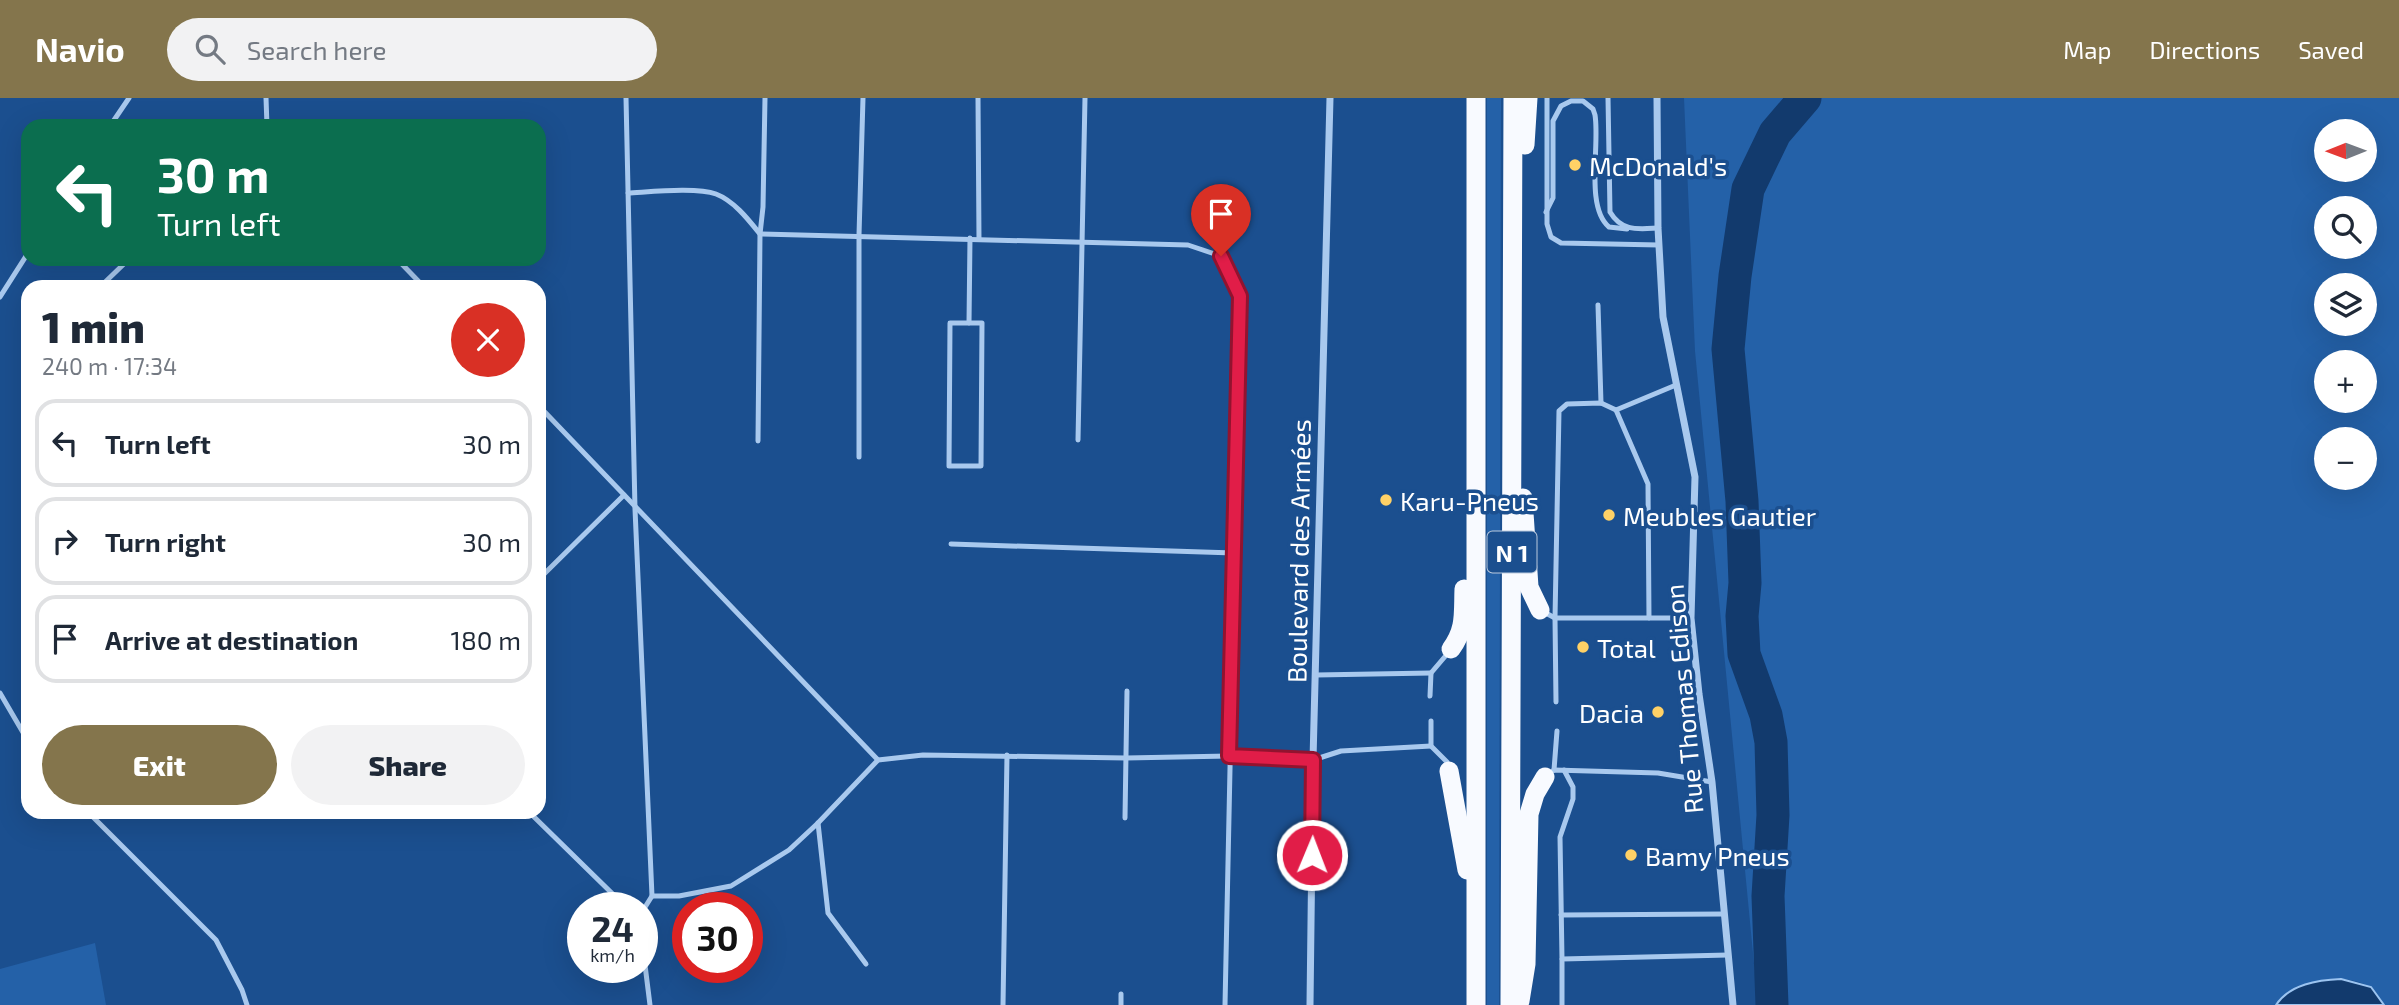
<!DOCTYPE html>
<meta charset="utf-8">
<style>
:root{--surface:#fff;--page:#f2f2f3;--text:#1f2937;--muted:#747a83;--line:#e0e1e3;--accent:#84754c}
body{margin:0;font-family:"Exo 2",sans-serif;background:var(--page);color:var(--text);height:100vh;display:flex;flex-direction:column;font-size:26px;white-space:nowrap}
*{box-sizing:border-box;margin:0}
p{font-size:23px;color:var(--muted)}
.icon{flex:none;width:38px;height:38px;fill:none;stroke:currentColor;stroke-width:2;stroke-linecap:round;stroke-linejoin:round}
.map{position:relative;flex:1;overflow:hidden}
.side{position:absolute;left:21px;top:182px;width:525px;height:539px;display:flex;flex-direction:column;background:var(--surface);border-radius:21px;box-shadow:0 7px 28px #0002}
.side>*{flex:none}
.guide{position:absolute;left:21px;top:21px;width:525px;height:147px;border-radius:21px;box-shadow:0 7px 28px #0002;background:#0b6e4f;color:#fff;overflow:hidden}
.needle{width:46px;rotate:269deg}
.fabs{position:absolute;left:2314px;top:21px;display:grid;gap:14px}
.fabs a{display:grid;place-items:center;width:63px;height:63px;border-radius:50%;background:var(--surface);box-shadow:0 7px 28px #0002;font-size:35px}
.speed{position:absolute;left:567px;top:794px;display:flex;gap:14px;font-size:35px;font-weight:700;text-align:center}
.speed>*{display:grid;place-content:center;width:91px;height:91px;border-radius:50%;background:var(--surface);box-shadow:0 7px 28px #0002;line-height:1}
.speed small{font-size:18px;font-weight:400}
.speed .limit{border:10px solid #d22;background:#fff;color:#111}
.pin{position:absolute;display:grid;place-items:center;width:60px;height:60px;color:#fff;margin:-72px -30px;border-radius:50% 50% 50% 0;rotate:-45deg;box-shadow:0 0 7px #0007}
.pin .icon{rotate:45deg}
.me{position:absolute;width:77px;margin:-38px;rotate:1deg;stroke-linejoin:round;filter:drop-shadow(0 0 5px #0008)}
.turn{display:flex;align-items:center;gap:24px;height:147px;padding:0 21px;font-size:32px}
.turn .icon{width:91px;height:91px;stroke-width:2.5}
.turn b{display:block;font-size:49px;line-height:60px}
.round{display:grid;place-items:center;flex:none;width:74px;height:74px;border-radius:37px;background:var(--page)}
.overview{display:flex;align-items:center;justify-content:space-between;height:119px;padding:0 21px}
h1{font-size:42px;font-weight:800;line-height:52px}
.button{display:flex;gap:14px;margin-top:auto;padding:14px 21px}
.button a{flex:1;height:80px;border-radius:42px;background:var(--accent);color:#fff;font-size:28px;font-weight:800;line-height:80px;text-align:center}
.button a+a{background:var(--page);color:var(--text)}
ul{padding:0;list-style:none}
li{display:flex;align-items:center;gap:21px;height:88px;margin:0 14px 10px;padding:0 7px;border:4px solid var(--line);border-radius:21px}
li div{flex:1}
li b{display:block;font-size:26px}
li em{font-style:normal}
header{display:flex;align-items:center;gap:42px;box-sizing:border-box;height:98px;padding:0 35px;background:var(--accent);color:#fff}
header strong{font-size:33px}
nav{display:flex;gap:38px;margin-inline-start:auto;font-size:24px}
.search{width:490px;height:63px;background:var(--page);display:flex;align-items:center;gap:18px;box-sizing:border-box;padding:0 24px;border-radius:38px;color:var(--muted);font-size:26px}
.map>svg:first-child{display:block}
.green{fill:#2461a8;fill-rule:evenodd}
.water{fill:#123a6d;stroke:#9cc4f0;stroke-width:2}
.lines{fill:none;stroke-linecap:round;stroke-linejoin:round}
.river{stroke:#123a6d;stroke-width:33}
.service{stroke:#a9c9ee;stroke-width:5}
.minor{stroke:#a9c9ee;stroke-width:7}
.trunk{stroke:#f8faff;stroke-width:19}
.route-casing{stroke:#92132f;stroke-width:18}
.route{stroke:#e11d48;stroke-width:12}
.poi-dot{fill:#ffd166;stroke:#1b4f8f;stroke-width:2.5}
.labels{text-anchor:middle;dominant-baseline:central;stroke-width:7;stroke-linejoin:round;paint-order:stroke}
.shield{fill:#1b4f8f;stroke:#bbcadd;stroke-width:2}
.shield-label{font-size:24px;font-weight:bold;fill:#fff}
.poi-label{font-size:26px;fill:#fff;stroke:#1b4f8f;text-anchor:start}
.street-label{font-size:26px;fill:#fff;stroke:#1b4f8f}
</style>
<header>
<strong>Navio</strong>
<div class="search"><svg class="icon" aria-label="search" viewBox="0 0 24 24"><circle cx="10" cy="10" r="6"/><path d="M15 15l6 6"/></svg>Search here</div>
<nav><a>Map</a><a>Directions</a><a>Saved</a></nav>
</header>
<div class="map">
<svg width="2399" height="907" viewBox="0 0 2399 907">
<rect width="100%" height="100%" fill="#1b4f8f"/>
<g class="green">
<polygon points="1487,0 1501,0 1499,907 1487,907"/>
<path d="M1684,0H2399V907H2384C2380,902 2375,892 2370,889C2343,873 2294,882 2276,907H1758L1695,253ZM2326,33H2364V72H2326ZM2326,110H2364V149H2326ZM2326,187H2364V226H2326ZM2326,264H2364V303H2326ZM2326,341H2364V380H2326Z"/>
<polygon points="95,845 106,907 0,907 0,871"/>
</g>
<path class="water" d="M2341,881L2371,889L2384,907H2276C2290,886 2318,882 2341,881Z"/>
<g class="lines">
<polyline class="river" points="1772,907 1768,798 1773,717 1771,644 1766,617 1744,556 1742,518 1745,485 1742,403 1728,251 1735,178 1748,91 1775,35 1805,0"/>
<g class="service">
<polyline points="266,0 267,28"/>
<polyline points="626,0 635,411 652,798 642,814"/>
<polyline points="978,0 979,141"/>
<polyline points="1547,0 1547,126 1551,139 1561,145 1659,147"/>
<path d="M1608,0L1610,114C1622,134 1638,131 1658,130"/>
<polyline points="110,28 129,0"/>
<path d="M628,95C649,94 697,89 716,96C734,103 748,121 760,136L1188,147L1221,158L1240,198L1225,907"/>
<path d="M1546,114L1553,100V23L1561,8L1571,3H1583L1593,11L1595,17C1600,47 1585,109 1609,129L1627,131"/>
<polyline points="397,161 424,189"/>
<polyline points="100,189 129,161"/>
<polyline points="0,199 28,155"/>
<polyline points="1598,207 1601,305"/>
<polygon points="950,225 982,225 981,368 949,368"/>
<polyline points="969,225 970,140"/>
<polyline points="539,308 878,662"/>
<polyline points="1616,312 1648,386 1649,520"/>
<polyline points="1078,342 1085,0"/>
<polyline points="758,343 760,136 763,109 765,0"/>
<polyline points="859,359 859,137 863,0"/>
<polyline points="951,446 1234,455"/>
<polyline points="539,481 624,397"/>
<polyline points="1542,513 1555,520 1691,520"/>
<polyline points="1316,577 1431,575"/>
<polyline points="0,595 28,643"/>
<polyline points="1430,598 1431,575 1448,555"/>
<polyline points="1556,604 1555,520 1559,313 1567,306 1601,305 1616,312 1676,287"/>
<polyline points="1431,623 1431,648 1447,664 1448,669"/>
<polyline points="1313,662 1341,653 1431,648"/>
<polyline points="1554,672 1557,633"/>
<polyline points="1549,676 1554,672 1658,675 1712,684"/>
<polyline points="88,714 216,842 242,892 247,907"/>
<polyline points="529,714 627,810"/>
<polyline points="1125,720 1127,593"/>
<polyline points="818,725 828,815 866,866"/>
<polyline points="652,798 679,798 731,788 789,752 818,725 878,662 923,657 1126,660 1229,658"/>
<polyline points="1561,817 1724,816"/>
<polyline points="642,843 650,907"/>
<polyline points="1562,861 1560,739 1573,701 1573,689 1564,672"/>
<polyline points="1003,907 1007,657"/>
<polyline points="1121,907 1121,896"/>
<polyline points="1562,907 1562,861 1728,857"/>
</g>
<g class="minor">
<polyline points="1657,0 1658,130 1663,219 1695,379 1691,520 1699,596 1712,684 1733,907"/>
<polyline points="1229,658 1313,662"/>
<polyline points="1310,907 1313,662 1330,0"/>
</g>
<g class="trunk">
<polyline points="1476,0 1476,907"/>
<polyline points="1525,47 1528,0"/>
<polyline points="1523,400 1529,489 1540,512"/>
<path d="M1451,551C1466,530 1463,516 1464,491"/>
<polyline points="1449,673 1467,772"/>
<polyline points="1520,903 1526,866 1529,716 1535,696 1545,679"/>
<polyline points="1510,907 1513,0"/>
</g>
</g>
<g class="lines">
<g class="route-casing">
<polyline id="route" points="1221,158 1240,198 1229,658 1313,662 1312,757"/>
</g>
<use href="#route" class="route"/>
</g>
<g class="poi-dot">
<circle cx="1575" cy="67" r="7"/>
<circle cx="1386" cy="402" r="7"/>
<circle cx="1609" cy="417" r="7"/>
<circle cx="1583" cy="549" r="7"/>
<circle cx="1658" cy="614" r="7"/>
<circle cx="1631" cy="757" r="7"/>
</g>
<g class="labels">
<rect class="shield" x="1487.5" y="433.5" width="49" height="41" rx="5"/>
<g class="shield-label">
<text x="1512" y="454">N 1</text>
</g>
<g class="poi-label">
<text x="1589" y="67">McDonald's</text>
<text x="1400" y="402">Karu-Pneus</text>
<text x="1623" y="417">Meubles Gautier</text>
<text x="1597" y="549">Total</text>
<text x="1644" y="614" text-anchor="end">Dacia</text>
<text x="1645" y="757">Bamy Pneus</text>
</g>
<g class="street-label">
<text transform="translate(1298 453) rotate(-89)">Boulevard des Armées</text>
<text transform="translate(1683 601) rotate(-95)">Rue Thomas Edison</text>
</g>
</g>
</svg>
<div class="fabs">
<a><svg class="needle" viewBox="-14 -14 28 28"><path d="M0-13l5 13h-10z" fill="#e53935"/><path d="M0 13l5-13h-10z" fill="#747a83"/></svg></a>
<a><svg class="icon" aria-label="search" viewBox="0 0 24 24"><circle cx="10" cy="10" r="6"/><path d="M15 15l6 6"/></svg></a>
<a><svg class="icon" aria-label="layers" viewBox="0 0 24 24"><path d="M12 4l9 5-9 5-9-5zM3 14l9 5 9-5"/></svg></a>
<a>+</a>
<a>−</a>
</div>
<div class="speed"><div>24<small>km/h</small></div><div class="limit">30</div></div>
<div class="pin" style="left:1221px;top:158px;background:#d93025"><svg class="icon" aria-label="arrive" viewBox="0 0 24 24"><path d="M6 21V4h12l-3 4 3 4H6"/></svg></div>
<svg class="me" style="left:1312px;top:757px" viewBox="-20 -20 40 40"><circle r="17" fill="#e11d48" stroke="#fff" stroke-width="3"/><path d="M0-11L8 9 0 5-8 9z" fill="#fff"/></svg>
<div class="guide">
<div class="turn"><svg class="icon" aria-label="left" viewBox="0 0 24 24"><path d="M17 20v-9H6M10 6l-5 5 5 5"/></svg><div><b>30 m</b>Turn left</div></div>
</div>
<section class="side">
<div class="overview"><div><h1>1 min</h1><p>240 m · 17:34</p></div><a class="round" style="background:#d93025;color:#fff"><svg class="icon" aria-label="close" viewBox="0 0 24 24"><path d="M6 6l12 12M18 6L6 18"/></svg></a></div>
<ul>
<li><svg class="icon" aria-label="left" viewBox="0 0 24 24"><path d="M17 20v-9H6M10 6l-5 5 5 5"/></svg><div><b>Turn left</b></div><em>30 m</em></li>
<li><svg class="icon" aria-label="right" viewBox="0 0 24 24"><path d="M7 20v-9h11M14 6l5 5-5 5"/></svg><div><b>Turn right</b></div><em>30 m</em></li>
<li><svg class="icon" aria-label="arrive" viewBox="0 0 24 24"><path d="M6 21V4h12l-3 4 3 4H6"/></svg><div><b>Arrive at destination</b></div><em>180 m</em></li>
</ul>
<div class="button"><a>Exit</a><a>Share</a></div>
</section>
</div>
